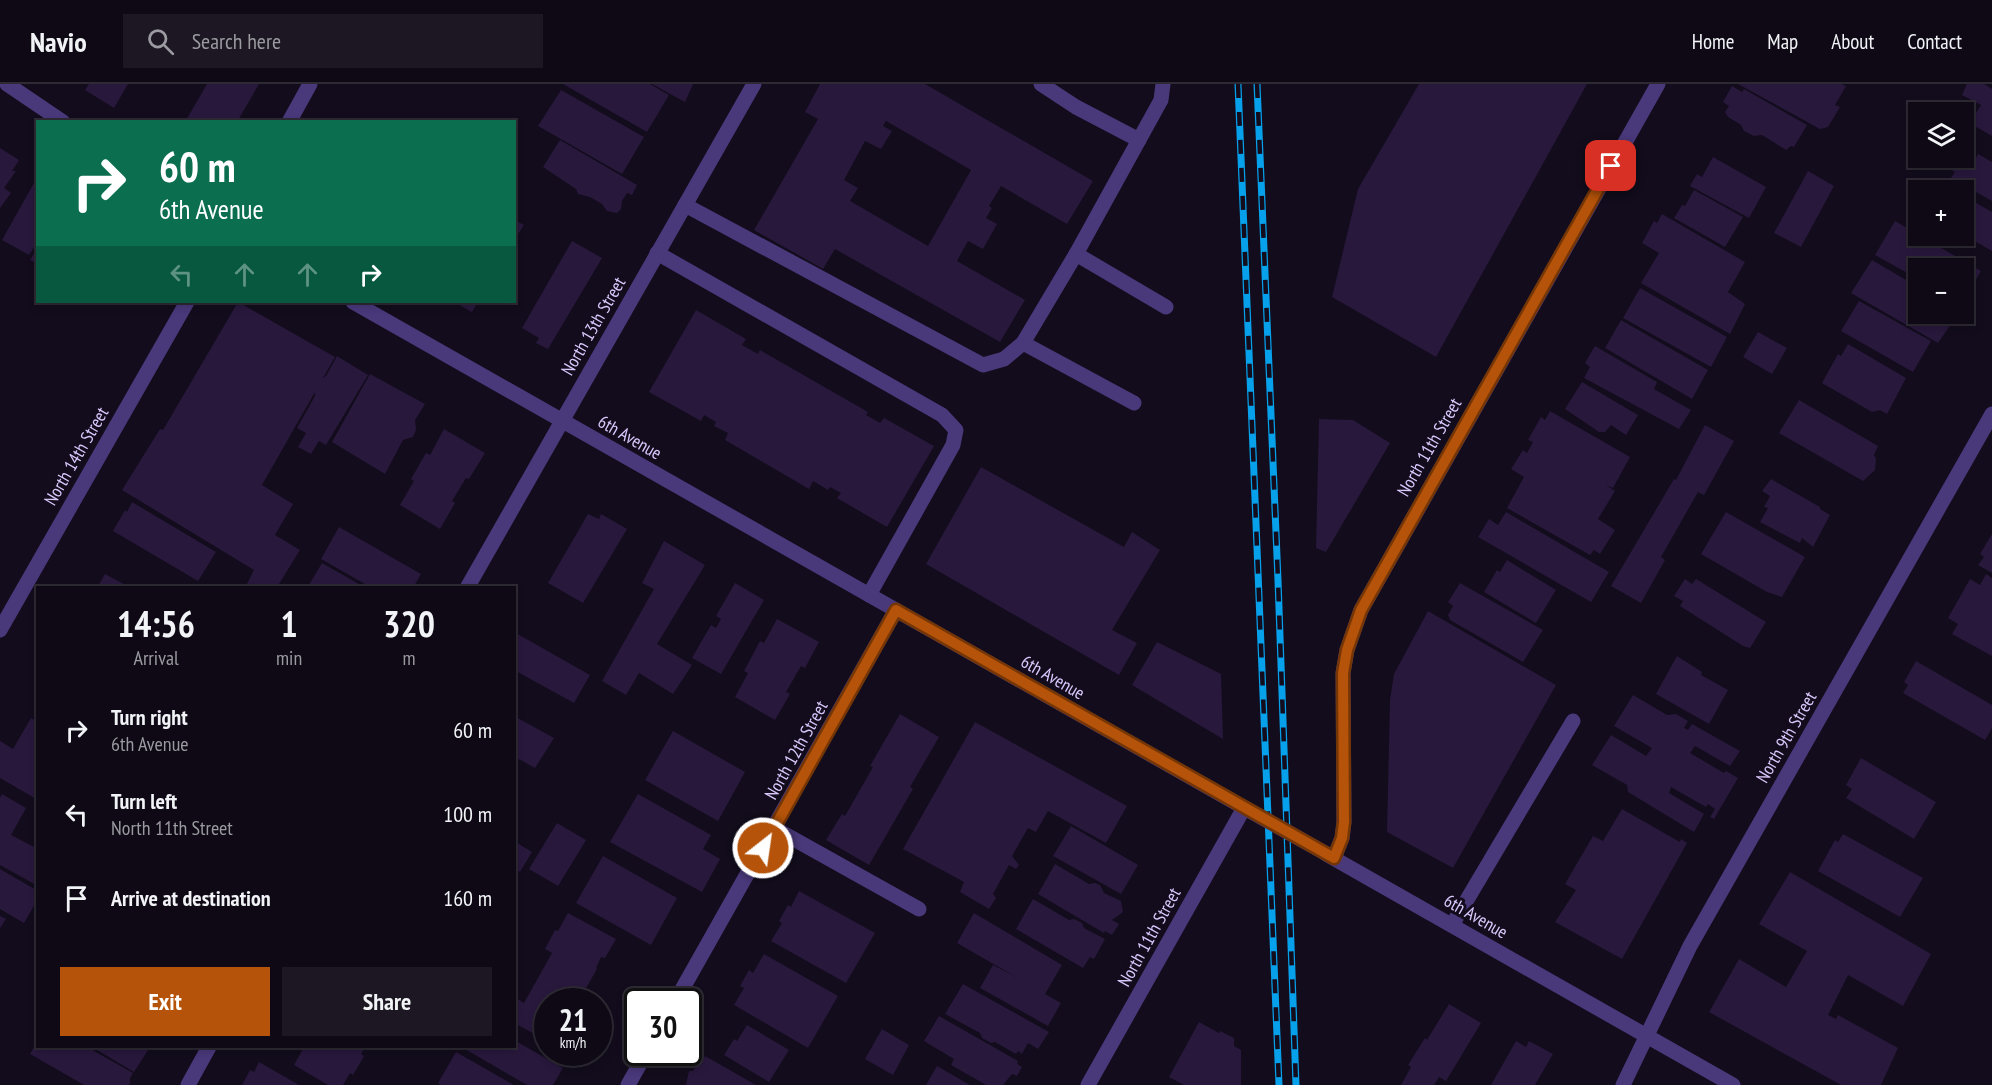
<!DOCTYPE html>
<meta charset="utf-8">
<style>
:root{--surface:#0e0915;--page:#1c1722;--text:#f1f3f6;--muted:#9b9aa0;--line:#2e2a34;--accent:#b45309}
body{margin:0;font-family:"PT Sans Narrow",sans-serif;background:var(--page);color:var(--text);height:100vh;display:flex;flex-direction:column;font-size:22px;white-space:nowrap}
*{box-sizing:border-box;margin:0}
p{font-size:20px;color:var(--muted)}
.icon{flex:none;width:33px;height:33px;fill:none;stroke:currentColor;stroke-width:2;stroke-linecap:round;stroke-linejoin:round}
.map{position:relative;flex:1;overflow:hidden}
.panel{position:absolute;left:36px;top:502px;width:480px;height:462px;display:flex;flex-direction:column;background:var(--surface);border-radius:0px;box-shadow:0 3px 9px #0003,0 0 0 2px var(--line)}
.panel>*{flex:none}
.hud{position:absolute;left:36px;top:36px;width:480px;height:183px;border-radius:0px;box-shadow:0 3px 9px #0003,0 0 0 2px var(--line);background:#0b6e4f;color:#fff;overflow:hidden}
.tools{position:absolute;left:1908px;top:18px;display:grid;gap:12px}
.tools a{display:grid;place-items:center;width:66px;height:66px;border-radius:0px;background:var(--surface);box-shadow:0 3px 9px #0003,0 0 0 2px var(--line);font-size:30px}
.speed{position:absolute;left:534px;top:904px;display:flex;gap:12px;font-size:30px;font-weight:700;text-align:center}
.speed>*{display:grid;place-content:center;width:78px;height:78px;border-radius:50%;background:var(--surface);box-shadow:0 3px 9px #0003,0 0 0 2px var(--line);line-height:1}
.speed small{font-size:15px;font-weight:400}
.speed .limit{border:3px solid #111;border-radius:9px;background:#fff;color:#111}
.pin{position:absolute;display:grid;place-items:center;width:51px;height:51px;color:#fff;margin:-26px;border-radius:12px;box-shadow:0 3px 9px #0006}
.me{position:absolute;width:66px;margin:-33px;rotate:30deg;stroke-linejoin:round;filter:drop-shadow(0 0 4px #0008)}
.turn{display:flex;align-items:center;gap:21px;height:126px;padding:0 24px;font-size:27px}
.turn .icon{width:78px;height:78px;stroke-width:2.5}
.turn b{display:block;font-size:42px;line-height:51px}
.lanes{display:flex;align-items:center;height:57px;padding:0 24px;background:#0003;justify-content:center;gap:30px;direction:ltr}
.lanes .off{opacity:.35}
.eta{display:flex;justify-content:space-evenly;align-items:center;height:102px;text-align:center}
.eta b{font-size:36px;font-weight:700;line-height:42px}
.cta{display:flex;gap:12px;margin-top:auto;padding:12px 24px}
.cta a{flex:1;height:69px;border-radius:0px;background:var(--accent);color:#fff;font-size:24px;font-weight:700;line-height:69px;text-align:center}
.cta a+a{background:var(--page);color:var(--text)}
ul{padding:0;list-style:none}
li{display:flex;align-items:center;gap:18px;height:84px;padding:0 24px}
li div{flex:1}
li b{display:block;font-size:22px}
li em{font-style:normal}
header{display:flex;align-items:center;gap:36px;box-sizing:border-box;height:84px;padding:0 30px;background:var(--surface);border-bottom:2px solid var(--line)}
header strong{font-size:28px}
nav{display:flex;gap:33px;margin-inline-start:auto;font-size:21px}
.search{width:420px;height:54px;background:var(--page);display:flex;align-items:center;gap:15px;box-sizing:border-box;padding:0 21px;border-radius:0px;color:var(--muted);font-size:22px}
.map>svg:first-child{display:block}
.building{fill:#28183c;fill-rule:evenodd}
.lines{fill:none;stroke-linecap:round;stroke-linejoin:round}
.lane{stroke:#49387a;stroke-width:15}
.street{stroke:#49387a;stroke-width:15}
.rail-casing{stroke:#07a0eb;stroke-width:7}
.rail{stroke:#120c1c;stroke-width:4.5;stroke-dasharray:14;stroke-linecap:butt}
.street-bridge{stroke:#49387a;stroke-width:15}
.route-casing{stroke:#753606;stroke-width:15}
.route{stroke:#b45309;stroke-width:10}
.labels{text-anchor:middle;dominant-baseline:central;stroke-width:6;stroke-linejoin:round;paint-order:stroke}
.street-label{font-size:18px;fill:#dac8fd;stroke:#120c1c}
</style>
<header>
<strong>Navio</strong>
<div class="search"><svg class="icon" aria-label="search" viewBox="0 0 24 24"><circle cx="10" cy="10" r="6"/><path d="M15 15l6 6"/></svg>Search here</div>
<nav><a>Home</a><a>Map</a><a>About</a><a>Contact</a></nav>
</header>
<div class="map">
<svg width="1992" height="1001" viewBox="0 0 1992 1001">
<rect width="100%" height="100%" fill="#120c1c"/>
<g class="building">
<polygon points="89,0 128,0 114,24 85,6"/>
<polygon points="207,0 259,0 237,38 185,38"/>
<polygon points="563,0 650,0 669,11 647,48"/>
<polygon points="652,0 693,0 685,18"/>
<path d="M820,0H925L1093,97L1067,140L1001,102L989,122L992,124L986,134L997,140L983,165L968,157L957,177L1025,216L1000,258L835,165L823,185L754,146L818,35L805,28ZM886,37L971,86L928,162L850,117L858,104L844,96L865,57L881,65L892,47L883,42Z"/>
<polygon points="1419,0 1587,0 1436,273 1332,213 1358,105"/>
<polygon points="1738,0 1841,0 1846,2 1835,21 1840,23 1828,43 1820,45"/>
<polygon points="1967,0 1984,0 1992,5 1992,52 1973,41 1976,36 1973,34 1981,21 1962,11"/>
<polygon points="1732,2 1742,8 1744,5 1807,41 1794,63 1791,62 1786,66 1762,51 1754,52 1744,47 1741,41 1728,33 1725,28 1729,22 1723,18"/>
<polygon points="561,6 644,53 622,90 538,42"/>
<polygon points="560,56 637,101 632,111 627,109 622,117 621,125 617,129 607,127 602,120 590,113 578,110 576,105 543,83"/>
<polygon points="1964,63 1969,66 1967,71 1975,76 1978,70 1992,78 1992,117 1951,94 1955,88 1936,76 1937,74 1964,74"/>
<polygon points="0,64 19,76 12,87 16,87 4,104 11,109 0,124"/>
<polygon points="1713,73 1766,103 1749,134 1690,102 1697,90 1702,93"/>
<polygon points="1808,87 1834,102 1801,163 1774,149"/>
<polygon points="38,92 38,157 29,171 2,156"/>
<polygon points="1942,99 1955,106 1938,106"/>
<polygon points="1694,106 1743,133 1725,163 1674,134 1682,121 1685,122"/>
<polygon points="1964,112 1992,128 1992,167 1964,151"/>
<polygon points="1662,130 1745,178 1728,208 1745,220 1730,250 1641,199 1659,169 1642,159 1654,137 1657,139"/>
<polygon points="514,136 524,141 514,156"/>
<polygon points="1895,137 1981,187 1964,217 1964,184 1918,184 1918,195 1875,171"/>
<polygon points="572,157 602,174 548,265 536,259 539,254 522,244"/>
<polygon points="38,163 38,180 30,176"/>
<polygon points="1872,176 1918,203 1918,230 1956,230 1951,240 1938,259 1851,209"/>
<polygon points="1640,204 1727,253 1711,283 1623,234"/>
<polygon points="1859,217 1931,257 1913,288 1841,247"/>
<polygon points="238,218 335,273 323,294 326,292 337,272 368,291 326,361 319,357 311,370 298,363 306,349 297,344 315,312 315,308 262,401 293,420 275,451 300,466 279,500 283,502 282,504 245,504 254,486 122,406 160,345 163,346"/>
<polygon points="454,218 478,218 472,228"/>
<polygon points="696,226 746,255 742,261 758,270 760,266 868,328 866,331 880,339 884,334 934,362 887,443 837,414 841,409 830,403 828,406 813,397 809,405 725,356 728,349 714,342 716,338 704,331 701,337 649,308"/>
<polygon points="1621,236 1708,286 1692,315 1605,264"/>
<polygon points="1758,248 1787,264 1772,290 1743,273"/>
<polygon points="1848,260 1906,294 1887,330 1880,326 1872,328 1822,299 1838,270 1841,272"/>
<polygon points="1595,262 1657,298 1654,305 1691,326 1679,345 1584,294 1590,283 1585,279"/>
<polygon points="370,290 425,320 415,336 416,346 413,353 403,356 385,390 332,358"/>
<polygon points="1582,298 1638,331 1626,351 1611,341 1605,348 1599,348 1565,325"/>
<polygon points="1799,316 1878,362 1874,371 1876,375 1875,386 1863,397 1779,349"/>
<polygon points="1550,327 1630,373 1613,404 1606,401 1615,407 1598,435 1615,446 1600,470 1594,466 1590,471 1507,424 1524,393 1511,385 1523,366 1527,369 1533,358 1528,356 1541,333 1545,336"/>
<polygon points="1319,335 1353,336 1390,359 1326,468 1316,464"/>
<polygon points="1705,341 1734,357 1704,411 1698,408 1661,473 1665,476 1641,519 1611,502 1674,395 1676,396"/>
<polygon points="444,345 485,369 469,395 466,394 452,417 455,419 440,445 400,421 414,397 411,395 426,369 430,371"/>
<polygon points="981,383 1124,463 1132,448 1160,466 1112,546 1137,559 1119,591 926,480"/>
<polygon points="1771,395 1820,423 1820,425 1830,431 1813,463 1802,454 1800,459 1760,438 1768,424 1764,423 1770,412 1762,407"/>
<polygon points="132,418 216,468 198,497 113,447 125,426 127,428"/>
<polygon points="1506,428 1609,488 1591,518 1478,453 1489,435 1498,441"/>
<polygon points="1726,428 1805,473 1782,513 1767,508 1701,470"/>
<polygon points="588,430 599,435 601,430 627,445 583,519 548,499"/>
<polygon points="339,443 421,490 413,504 372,504 321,475"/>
<polygon points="1992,450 1992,489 1978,481 1984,473 1980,470"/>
<polygon points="664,457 705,481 657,560 692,581 673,610 639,589 626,611 602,597 654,505 642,499"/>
<polygon points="1507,476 1556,506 1536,539 1484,508 1497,486 1500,488"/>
<polygon points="322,479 366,504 307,504"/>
<polygon points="105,490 131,504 97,504"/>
<polygon points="1986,490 1992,494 1992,572 1952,550 1958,540 1948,534 1970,495 1980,501"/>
<polygon points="1685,495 1692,500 1696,495 1766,538 1750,564 1743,562 1680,522 1683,517 1674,512"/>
<polygon points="735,499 764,516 721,590 692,574 711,541 716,544 721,535 716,532"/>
<polygon points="1460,499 1543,546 1523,578 1450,536 1448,531 1453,522 1448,518"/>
<polygon points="1428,527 1556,601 1453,784 1387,748 1390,616 1394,590"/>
<polygon points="777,535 819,558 805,584 801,582 786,608 790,610 775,636 735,613 748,589 744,587 760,557 764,559"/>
<polygon points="514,548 590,591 574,619 514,586"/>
<polygon points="1157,558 1221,590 1223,655 1132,601"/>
<polygon points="1677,572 1702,588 1701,591 1728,606 1709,640 1656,610"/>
<polygon points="1916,577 1992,621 1992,644 1985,656 1903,609 1908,601 1904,598"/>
<polygon points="1633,611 1667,631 1676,630 1688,637 1684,644 1688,646 1692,640 1740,667 1730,682 1695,662 1690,669 1724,689 1726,687 1738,694 1714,735 1710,733 1715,725 1708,720 1706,723 1671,703 1669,709 1704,730 1694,748 1628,708 1627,701 1592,681 1611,651 1646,672 1652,664 1614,642"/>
<polygon points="900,630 939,653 910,703 913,705 869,781 826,756 842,730 845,732 873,683 870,682"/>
<polygon points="514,632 554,654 535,684 519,675 514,682"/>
<polygon points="31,634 38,638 38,716 0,694 0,657 13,665"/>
<polygon points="975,638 1127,722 1106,759 1048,727 1036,748 1028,744 1012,772 1019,781 1016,785 1009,781 993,810 996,814 989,825 960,808 964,798 903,765"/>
<polygon points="673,647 745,688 718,737 645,696"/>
<polygon points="1861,674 1936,718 1914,755 1846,714 1852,705 1846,701"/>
<polygon points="2,710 26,724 11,751 38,765 38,802 0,781 0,714"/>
<polygon points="638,710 711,751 703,765 720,775 702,808 610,758"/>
<polygon points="1622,725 1680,758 1681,755 1687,759 1622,875 1555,838 1576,806 1565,800 1593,752 1603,757"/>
<polygon points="557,739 586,756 558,802 529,785"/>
<polygon points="1071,742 1138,781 1121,810 1053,772"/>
<polygon points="1843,750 1923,794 1900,833 1818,787 1835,756 1838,758"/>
<polygon points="514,757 532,768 520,788 514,784"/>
<polygon points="603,772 677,814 651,861 576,819"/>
<polygon points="1055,780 1089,800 1095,799 1100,801 1104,809 1121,817 1123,828 1112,836 1119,840 1112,851 1105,847 1104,849 1038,810"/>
<polygon points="0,785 38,807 38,815 24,839 0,825"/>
<polygon points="1790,788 1931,870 1903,922 1848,891 1828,931 1836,935 1838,931 1898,964 1881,1001 1841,1001 1709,928 1739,875 1786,903 1807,867 1759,840"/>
<polygon points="799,807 875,849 846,899 771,857 782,839 779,837 788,821 791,823"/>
<polygon points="1033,815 1069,836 1074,835 1082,839 1084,844 1105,855 1094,875 1090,873 1083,884 1016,845"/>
<polygon points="568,829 616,855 605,874 601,873 596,884 597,885 578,918 548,918 548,957 514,939 514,917 516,914 524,919 552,869 545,865 555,846 558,847"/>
<polygon points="974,829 1062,881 1045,910 1061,919 1048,942 980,904 993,881 1016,893 957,859"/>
<polygon points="0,832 6,835 0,844"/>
<polygon points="764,870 838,912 808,964 734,921 744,904 740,902 749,886 753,889"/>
<polygon points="963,900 1049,948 1038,965 1028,959 1022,970 1018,967 1016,970 995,958 991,959 982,954 980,949 945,930"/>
<polygon points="1449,920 1481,939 1446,997 1439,993 1434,1001 1401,1001 1411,983 1408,981 1425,954 1427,956"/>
<polygon points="939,932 1018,977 1017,980 1022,983 1017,992 1012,990 1003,1001 986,1001 951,981 954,975 924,957"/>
<polygon points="1199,938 1219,949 1220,947 1234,954 1234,962 1241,966 1241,1001 1184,1001 1169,993"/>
<polygon points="747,941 789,966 769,998 724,971 734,955 737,957"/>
<polygon points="882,945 909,961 893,991 865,975"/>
<polygon points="38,956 38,963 87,963 133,989 130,994 130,999 129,1001 84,1001 30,970"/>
<polygon points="514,956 563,984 553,1001 527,1001 465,965 466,963 514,963"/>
<polygon points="1516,957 1526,963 1529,957 1553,970 1535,1001 1491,1001"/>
<polygon points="92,963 150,963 134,988"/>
<polygon points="304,963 307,965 308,963 365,963 361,970 364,972 353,991 350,989 343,1001 328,1001 294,981"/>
<polygon points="456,968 514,1001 441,1001 438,999"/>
<polygon points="705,972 756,1001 686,1001 689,987 693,987 697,980 700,982"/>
<polygon points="259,978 299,1001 242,1001 250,986 254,988"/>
<polygon points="937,982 970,1001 926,1001"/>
</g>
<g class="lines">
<g class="lane">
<polyline points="1041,0 1076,23 1139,56"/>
<polyline points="685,121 983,281 1004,275 1023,259 1076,170 1161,16 1163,0"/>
<polyline points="657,169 942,331 956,346 953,361 869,511"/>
<polyline points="1076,170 1166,223"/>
<polyline points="1023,259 1134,319"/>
<polyline points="774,744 919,825"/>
<polyline points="1452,841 1573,637"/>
</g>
<g class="street">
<polyline points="7,0 63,38"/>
<polyline points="289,38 310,0"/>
<polyline points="353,218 1250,727"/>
<polyline points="467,504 754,0"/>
<polyline points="0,546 187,218"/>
<polyline points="1326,770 1733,1001"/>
<polyline points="1334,774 1342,754 1344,738 1343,589 1347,566 1361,526 1658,0"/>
<polyline points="675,918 896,526"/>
<polyline points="188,1001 209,963"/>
<polyline points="628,1001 646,969"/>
<polyline points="1088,1001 1244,724"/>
<polyline points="1623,1001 1690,862 1992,330"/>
</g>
<g class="rail-casing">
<g id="rail">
<polyline points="1238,0 1279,1001"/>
<polyline points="1257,0 1278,496 1296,1001"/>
</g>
</g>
<use href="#rail" class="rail"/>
<polyline class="street-bridge" points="1250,727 1325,769"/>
</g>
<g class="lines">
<g class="route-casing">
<polyline id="route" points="763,764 896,526 1334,774 1342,754 1344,738 1343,589 1347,566 1361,526 1611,82"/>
</g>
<use href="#route" class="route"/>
</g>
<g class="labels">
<g class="street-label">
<text transform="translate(593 242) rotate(-60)">North 13th Street</text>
<text transform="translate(630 353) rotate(30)">6th Avenue</text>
<text transform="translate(1429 363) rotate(-60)">North 11th Street</text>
<text transform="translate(76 372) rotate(-60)">North 14th Street</text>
<text transform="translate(1053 593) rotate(30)">6th Avenue</text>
<text transform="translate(1786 653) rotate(-60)">North 9th Street</text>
<text transform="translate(796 666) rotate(-61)">North 12th Street</text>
<text transform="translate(1476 832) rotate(30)">6th Avenue</text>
<text transform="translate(1149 853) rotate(-61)">North 11th Street</text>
</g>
</g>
</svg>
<div class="tools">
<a><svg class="icon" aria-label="layers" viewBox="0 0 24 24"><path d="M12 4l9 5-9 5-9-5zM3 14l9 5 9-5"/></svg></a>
<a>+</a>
<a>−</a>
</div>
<div class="speed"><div>21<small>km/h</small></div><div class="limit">30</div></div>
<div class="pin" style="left:1611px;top:82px;background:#d93025"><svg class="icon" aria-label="arrive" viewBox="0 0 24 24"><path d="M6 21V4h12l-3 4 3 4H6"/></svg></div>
<svg class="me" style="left:763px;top:764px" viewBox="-20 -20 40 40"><circle r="17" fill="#b45309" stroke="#fff" stroke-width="3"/><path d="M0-11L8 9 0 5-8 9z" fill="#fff"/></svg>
<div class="hud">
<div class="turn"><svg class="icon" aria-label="right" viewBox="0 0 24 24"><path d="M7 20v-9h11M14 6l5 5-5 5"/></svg><div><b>60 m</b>6th Avenue</div></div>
<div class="lanes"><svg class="icon off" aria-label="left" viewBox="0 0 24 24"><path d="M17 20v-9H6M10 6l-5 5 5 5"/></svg><svg class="icon off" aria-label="ahead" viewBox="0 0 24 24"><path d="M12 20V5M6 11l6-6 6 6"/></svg><svg class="icon off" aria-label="ahead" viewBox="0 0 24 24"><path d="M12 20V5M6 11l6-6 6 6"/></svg><svg class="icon" aria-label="right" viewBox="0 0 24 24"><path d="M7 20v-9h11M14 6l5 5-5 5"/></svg></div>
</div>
<section class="panel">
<div class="eta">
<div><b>14:56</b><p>Arrival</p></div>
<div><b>1</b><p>min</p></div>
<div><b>320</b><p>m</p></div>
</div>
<ul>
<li><svg class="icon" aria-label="right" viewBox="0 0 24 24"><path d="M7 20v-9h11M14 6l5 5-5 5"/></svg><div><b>Turn right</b><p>6th Avenue</p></div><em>60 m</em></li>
<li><svg class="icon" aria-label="left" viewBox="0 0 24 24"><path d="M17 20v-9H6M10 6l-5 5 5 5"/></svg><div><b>Turn left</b><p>North 11th Street</p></div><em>100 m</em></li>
<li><svg class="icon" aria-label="arrive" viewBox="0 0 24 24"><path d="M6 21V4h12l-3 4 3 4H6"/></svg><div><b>Arrive at destination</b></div><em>160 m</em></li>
</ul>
<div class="cta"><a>Exit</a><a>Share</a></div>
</section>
</div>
